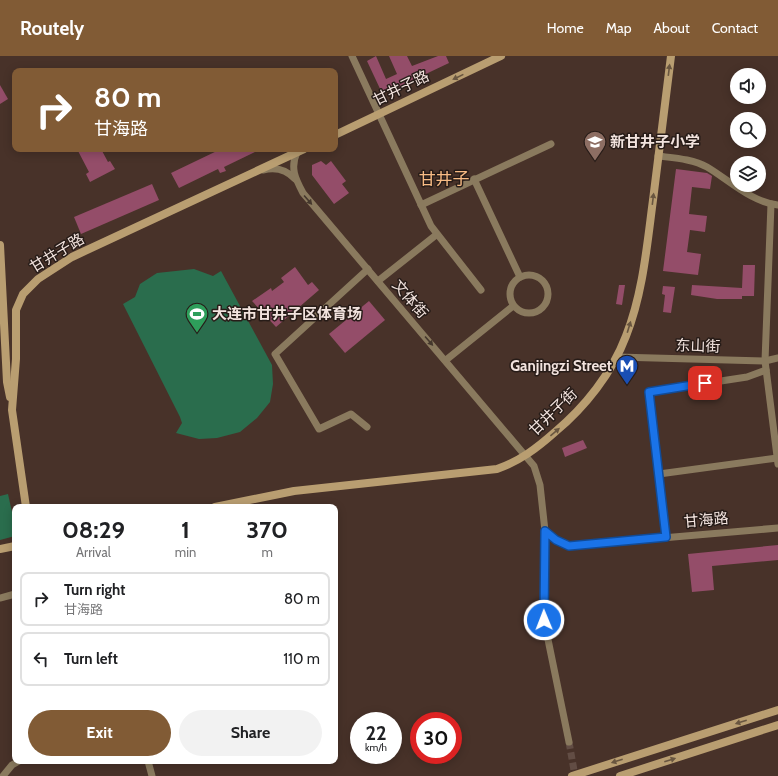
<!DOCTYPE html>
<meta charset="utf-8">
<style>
:root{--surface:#fff;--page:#f2f2f2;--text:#202124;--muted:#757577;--line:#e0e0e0;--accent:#815b35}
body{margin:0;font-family:Cabin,"Noto Sans SC",sans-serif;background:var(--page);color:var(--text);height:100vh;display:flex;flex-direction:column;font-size:15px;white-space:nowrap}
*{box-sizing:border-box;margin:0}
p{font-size:13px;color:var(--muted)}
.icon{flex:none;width:22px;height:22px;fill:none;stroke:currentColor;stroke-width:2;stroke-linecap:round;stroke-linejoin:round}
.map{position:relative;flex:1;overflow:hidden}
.panel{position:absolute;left:12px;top:448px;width:326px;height:260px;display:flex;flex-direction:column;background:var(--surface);border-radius:8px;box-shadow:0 2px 10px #0003}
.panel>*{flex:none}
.banner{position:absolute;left:12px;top:12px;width:326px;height:84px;border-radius:8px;box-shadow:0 2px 10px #0003;background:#815b35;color:#fff;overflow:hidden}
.tools{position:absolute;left:730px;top:12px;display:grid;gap:8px}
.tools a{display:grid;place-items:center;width:36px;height:36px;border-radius:50%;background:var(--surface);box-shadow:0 2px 10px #0003;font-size:20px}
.speed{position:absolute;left:350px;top:656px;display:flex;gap:8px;font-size:20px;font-weight:700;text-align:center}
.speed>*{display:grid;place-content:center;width:52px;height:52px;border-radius:50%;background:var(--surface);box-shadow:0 2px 10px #0003;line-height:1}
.speed small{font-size:10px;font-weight:400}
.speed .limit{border:6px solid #d22;background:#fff;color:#111}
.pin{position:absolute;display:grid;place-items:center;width:34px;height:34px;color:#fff;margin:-17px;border-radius:8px;box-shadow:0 2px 6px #0006}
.me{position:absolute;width:44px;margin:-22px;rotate:359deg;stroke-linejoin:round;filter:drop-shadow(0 0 3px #0008)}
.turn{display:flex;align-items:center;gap:14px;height:84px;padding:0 16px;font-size:18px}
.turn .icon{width:52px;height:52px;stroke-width:2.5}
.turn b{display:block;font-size:28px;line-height:34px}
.eta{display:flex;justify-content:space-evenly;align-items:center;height:68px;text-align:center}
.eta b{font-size:24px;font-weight:700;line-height:28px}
.primary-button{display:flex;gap:8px;margin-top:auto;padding:8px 16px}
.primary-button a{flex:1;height:46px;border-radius:24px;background:var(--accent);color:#fff;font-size:16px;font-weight:700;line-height:46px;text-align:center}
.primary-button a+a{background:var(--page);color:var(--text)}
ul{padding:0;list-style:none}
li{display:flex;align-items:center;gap:12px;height:54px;margin:0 8px 6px;padding:0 8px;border:2px solid var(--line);border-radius:8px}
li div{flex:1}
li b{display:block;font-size:15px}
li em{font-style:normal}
header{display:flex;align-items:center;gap:24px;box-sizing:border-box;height:56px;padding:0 20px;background:var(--accent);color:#fff}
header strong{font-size:19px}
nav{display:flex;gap:22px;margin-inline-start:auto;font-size:14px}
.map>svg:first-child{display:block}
.green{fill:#2a6d4d}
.building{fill:#944d69}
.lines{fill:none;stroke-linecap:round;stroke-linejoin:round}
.street-tunnel{stroke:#624d44;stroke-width:7;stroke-dasharray:7 3.5;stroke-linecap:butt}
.street{stroke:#8a7a5e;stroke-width:7}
.secondary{stroke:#b99e71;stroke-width:8}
.oneway{fill:#695640}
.oneway2{fill:#45382d}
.route-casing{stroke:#114b97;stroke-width:10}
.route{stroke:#1a73e8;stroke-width:7}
.labels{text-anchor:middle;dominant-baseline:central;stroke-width:3;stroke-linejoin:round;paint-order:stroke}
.street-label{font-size:15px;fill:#f2e3de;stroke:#271c18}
.poi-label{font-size:15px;font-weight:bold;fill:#f2e3de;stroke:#271c18;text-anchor:start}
.quarter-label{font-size:17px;fill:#f8bb84;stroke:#271c18}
</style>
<header>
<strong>Routely</strong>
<nav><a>Home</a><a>Map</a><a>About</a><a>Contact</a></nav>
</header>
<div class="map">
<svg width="778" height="720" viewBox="0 0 778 720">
<rect width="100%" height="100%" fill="#483229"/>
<g class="green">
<polygon points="194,213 213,220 221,215 272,309 273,328 270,346 257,362 240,376 217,382 199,383 176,377 182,367 180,361 123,248 135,241 140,228 157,217"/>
<polygon points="8,438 15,470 15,480 0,484 0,440"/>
</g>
<g class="building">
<polygon points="376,0 386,23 397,18 389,0 407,0 412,10 438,0 446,0 449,7 392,34 391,33 382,37 367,5"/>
<polygon points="0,29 8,43 0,48"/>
<polygon points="77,93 101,93 108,106 110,105 115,113 90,126 86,118 89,116"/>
<polygon points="221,93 261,93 224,111 226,115 220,117 218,113 179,132 171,117"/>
<polygon points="321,105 326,109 331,105 346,125 342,128 349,137 334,148 312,119 312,109"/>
<polygon points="676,113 707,117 712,120 710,133 692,131 689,158 707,160 705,176 690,174 687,196 701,198 698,219 663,215"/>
<polygon points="152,128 159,144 81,178 74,161"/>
<polygon points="743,209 755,209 754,240 742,240 742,243 717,243 691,239 692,229 742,232"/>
<polygon points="295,211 308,229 312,226 319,234 276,271 252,245 271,232 272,235 284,226 281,222"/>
<polygon points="619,229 625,229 622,249 616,248"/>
<polygon points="663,230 675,231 671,257 663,256 665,239 662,238"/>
<polygon points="369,245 385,264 345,297 329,278"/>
<polygon points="583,384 587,392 565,401 562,392"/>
<polygon points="778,489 778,504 712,510 714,534 692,536 688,498"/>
</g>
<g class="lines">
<polyline class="street-tunnel" points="569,686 575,720"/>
<g class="street">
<polyline points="352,0 431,170 481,234"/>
<path d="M297,96C290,112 295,122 303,137L534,410L540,429L545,475L544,564L569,686"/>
<path d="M658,100C674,102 693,103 707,111C729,124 751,146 778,149"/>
<path d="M263,114C275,111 286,113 295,123"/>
<polyline points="474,123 520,221"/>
<polyline points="771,148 765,305 778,408"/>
<polyline points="421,149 551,88"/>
<circle cx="529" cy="238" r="19"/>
<polyline points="378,225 436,179"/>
<polyline points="617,301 765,305 778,302"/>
<polyline points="446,304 513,250"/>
<polyline points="367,371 351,358 319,373 275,298 368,213"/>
<polyline points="659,418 777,402"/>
<polyline points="545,475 556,484 569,490 778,472"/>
<polyline points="666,481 649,336 747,321 766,314"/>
<polyline points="0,542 15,538"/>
<polyline points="148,705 152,720"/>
<polyline points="3,720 12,709 19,705"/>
</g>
<g class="secondary">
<polyline points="335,79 501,0"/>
<polyline points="0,189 7,326 10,341"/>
<polyline points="26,451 12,354 16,303 16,254 23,238 38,223 72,201 304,93"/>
<path d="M215,451L294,435L497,413C520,405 537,392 555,376C585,351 612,317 626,280C643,237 647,189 653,144C659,96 665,48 671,0"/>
<polyline points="0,493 15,490"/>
<polyline points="572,720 778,654"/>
<polyline points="620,720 778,669"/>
</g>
</g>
<defs><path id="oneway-solid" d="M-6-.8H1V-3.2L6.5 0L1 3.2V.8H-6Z"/></defs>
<g class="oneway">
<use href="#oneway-solid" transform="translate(669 14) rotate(-83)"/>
<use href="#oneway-solid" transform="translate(458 21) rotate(154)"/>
<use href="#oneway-solid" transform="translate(653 143) rotate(-83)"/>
<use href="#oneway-solid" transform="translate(629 271) rotate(-73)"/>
<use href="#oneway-solid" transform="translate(555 376) rotate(-40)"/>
<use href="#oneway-solid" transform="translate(741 666) rotate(163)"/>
<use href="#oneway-solid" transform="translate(670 704) rotate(-18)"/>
<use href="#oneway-solid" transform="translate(617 705) rotate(162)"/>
</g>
<g class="oneway2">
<use href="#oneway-solid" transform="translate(308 144) rotate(49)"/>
<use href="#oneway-solid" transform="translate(429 285) rotate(49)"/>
</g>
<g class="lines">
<g class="route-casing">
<polyline id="route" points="544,564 545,475 556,484 569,490 666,481 649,336 705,327"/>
</g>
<use href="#route" class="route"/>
</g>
<defs>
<g id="school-pin" transform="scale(1.15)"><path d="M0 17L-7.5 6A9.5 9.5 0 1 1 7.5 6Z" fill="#8d6e63" stroke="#271c18"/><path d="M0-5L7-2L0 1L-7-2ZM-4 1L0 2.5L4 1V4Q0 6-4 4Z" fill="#fff"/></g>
<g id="stadium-pin" transform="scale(1.15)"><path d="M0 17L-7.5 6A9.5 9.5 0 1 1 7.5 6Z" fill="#2e9e5b" stroke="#271c18"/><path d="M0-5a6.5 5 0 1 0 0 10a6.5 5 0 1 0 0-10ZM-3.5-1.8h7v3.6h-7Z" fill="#fff"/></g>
<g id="metro-pin" transform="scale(1.15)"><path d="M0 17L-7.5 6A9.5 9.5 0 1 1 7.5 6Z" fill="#1a4fb4" stroke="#271c18"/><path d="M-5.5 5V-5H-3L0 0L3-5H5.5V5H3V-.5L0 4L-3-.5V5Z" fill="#fff"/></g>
</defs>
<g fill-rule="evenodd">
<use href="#school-pin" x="595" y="86"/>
<use href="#stadium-pin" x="197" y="258"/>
<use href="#metro-pin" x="627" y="310"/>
</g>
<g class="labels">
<g class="street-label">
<text transform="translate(401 32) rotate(-26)">甘井子路</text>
<text transform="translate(57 197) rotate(-31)">甘井子路</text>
<text transform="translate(410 243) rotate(49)">文体街</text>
<text transform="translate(698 290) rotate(2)">东山街</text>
<text transform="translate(553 356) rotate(-44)">甘井子街</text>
<text transform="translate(706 464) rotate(-5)">甘海路</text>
</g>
<g class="poi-label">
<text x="610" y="86">新甘井子小学</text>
<text x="212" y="258">大连市甘井子区体育场</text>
<text x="612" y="310" text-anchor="end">Ganjingzi Street</text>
</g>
<g class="quarter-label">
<text x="444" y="123">甘井子</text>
</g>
</g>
</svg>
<div class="tools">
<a><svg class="icon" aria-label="sound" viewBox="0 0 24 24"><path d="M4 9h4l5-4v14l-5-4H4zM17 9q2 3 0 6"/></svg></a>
<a><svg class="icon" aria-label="search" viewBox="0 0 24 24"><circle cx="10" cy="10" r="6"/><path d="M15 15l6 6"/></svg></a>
<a><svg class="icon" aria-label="layers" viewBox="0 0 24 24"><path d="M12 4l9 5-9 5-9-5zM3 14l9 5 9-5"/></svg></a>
</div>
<div class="speed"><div>22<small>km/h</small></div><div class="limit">30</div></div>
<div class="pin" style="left:705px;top:327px;background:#d93025"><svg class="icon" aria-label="arrive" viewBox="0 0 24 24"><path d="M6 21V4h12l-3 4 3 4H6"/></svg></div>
<svg class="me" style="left:544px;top:564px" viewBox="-20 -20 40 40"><circle r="17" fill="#1a73e8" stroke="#fff" stroke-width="3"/><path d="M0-11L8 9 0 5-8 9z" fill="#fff"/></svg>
<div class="banner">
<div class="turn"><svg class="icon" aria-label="right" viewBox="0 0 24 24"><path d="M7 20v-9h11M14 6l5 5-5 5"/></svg><div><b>80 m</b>甘海路</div></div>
</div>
<section class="panel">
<div class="eta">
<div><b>08:29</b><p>Arrival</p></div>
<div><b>1</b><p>min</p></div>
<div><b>370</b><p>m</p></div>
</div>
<ul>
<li><svg class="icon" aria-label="right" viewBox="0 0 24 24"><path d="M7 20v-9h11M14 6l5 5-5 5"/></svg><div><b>Turn right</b><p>甘海路</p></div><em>80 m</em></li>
<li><svg class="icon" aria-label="left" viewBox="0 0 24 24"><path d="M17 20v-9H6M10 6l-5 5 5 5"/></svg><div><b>Turn left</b></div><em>110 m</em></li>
</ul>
<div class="primary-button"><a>Exit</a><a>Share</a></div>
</section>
</div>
